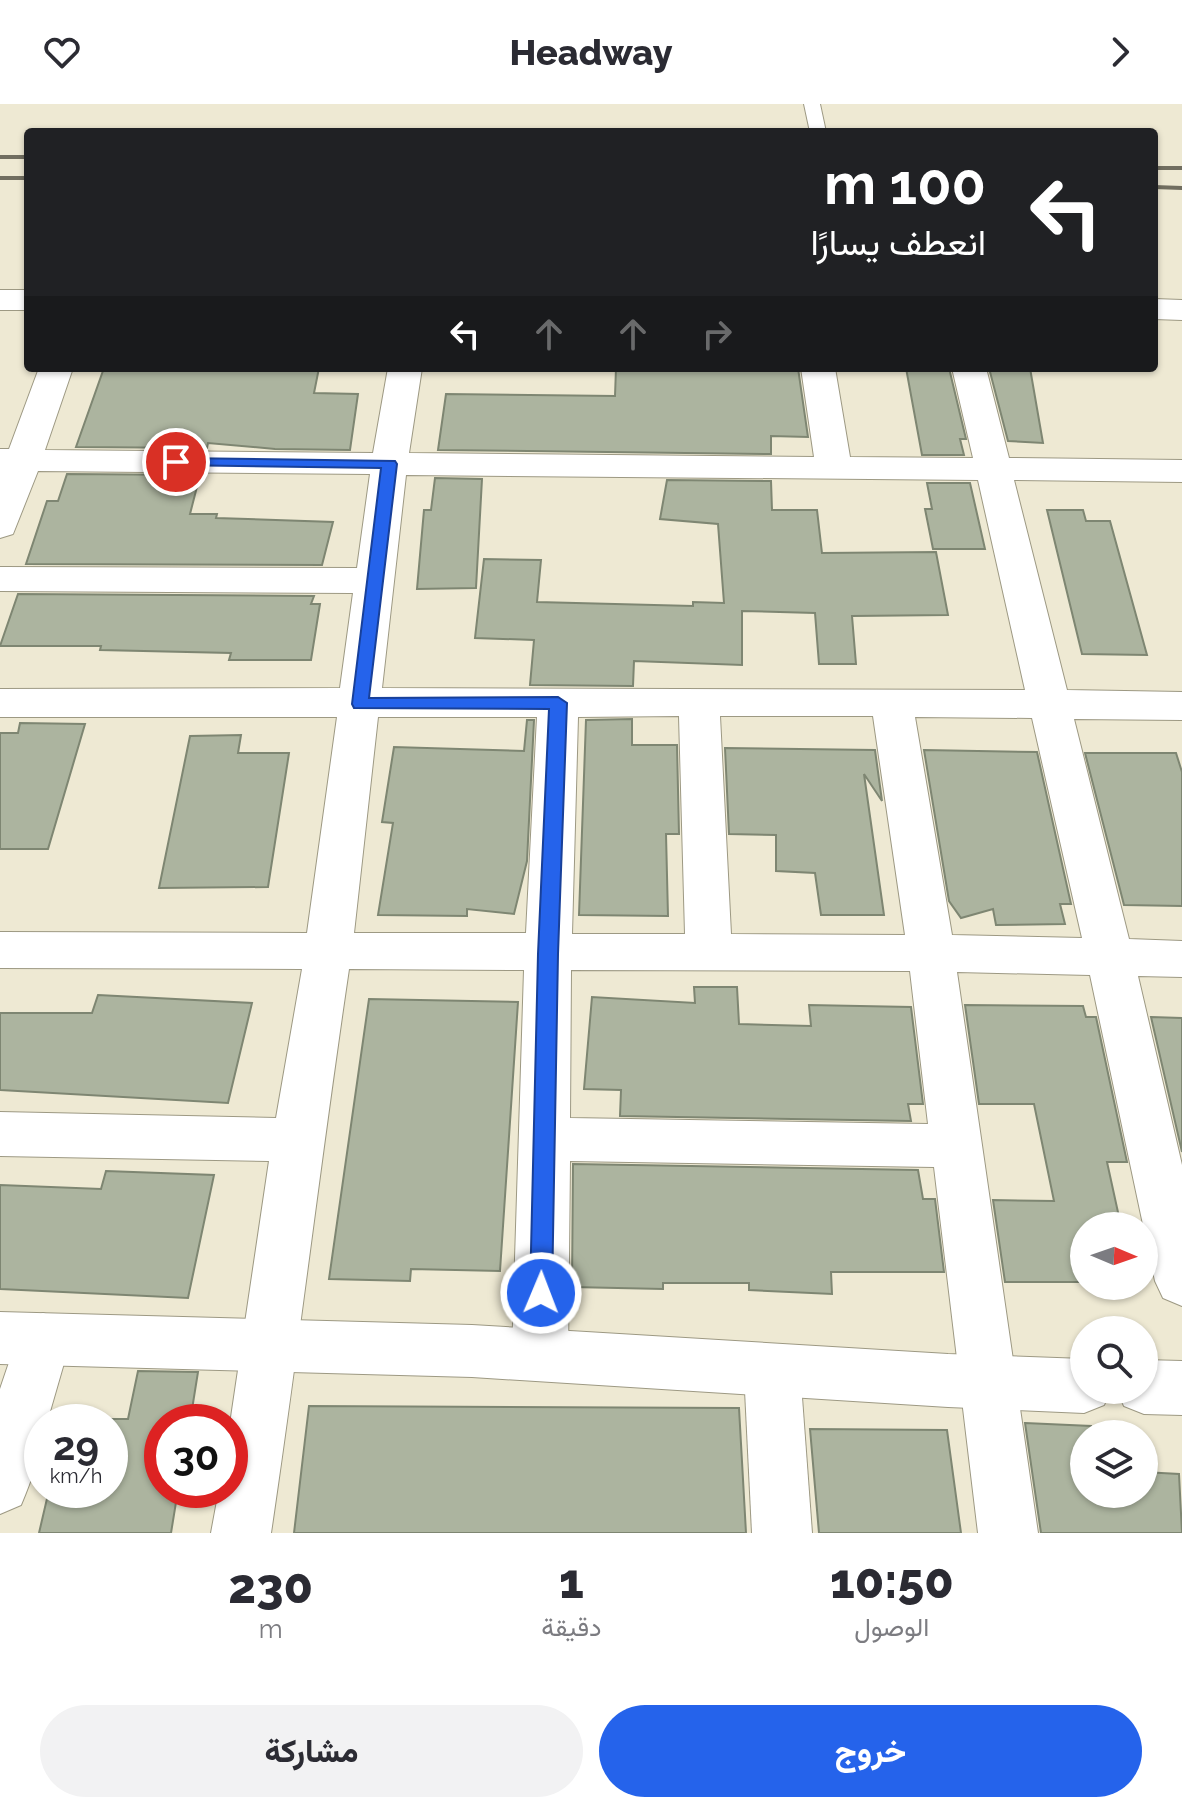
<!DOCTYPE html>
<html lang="ar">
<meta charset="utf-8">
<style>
:root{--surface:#fff;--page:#f2f2f3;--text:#2b2b33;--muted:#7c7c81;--accent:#2563eb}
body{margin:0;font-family:Raleway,Vazirmatn,sans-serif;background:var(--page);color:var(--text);direction:rtl;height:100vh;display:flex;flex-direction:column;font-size:30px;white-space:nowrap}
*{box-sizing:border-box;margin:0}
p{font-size:26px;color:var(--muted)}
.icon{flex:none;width:44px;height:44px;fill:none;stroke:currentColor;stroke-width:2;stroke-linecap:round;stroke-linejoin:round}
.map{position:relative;height:1429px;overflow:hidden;direction:ltr}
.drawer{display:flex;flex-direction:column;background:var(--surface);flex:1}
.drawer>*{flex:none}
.top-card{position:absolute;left:24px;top:24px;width:1134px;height:244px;border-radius:8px;box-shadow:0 2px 6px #0004;direction:rtl;background:#202124;color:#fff;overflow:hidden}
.needle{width:52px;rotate:92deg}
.fabs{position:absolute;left:1070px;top:1108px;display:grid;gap:16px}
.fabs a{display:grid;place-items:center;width:88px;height:88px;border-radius:50%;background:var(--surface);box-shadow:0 2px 6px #0004;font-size:40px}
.speed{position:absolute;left:24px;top:1300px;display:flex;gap:16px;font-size:40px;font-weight:700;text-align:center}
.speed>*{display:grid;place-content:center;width:104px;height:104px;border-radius:50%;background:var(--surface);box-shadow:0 2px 6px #0004;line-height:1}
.speed small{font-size:20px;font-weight:400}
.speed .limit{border:12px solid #d22;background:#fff;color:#111}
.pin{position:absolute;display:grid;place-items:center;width:68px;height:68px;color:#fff;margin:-34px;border:4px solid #fff;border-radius:50%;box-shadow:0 2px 8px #0007}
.me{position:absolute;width:88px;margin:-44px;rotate:1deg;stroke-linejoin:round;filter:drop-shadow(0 0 6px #0008)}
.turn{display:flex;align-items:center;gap:28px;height:168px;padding:0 40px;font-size:36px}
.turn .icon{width:104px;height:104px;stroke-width:2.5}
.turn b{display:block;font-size:56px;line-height:68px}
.lanes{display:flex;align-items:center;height:76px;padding:0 40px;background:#0003;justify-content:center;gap:40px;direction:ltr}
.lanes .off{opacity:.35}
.eta{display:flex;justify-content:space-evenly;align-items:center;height:136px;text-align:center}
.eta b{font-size:48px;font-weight:800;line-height:56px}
.cta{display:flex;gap:16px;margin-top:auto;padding:16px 40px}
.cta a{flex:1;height:92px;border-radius:48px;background:var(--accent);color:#fff;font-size:32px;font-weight:800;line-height:92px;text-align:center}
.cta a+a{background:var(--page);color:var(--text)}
header{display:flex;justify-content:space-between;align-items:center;height:104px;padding:0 40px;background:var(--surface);font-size:36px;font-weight:800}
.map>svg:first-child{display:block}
.building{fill:#acb49f;stroke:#7e8672;stroke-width:2}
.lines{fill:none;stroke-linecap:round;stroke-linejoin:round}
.lane-casing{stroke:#9d9983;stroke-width:2}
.street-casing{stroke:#9d9983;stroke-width:2}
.secondary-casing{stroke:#9d9983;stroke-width:2}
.lane{fill:#fff;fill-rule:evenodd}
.street{fill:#fff;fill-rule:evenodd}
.secondary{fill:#fff;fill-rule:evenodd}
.rail{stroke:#716e60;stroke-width:4}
.route{fill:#2563eb;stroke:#184099;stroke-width:2}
</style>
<header><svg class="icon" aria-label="forward" viewBox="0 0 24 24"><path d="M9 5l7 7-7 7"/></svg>Headway<svg class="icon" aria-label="heart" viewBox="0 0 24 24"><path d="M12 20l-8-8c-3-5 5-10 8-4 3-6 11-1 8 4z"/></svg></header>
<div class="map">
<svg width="1182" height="1429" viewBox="0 0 1182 1429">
<rect width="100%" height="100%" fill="#eee9d3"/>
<g class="building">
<polygon points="104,264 319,264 314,289 358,290 350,346 275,345 208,339 207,344 76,343"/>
<polygon points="616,264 798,264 808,333 771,332 771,350 438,346 446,290 615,292"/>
<polygon points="906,264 949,264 966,335 960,335 964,351 922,351"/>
<polygon points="989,264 1030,264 1043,339 1008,337"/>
<polygon points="67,370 200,371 190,410 217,410 216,414 333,418 322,461 26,460 47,397 58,397"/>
<polygon points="435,374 482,375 476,484 417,485 424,406 431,406"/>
<polygon points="667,376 771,377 772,406 817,406 822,449 936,448 948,511 852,512 856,560 819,560 815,509 742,507 742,561 634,557 633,582 530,581 534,536 475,534 484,455 541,456 537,498 693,502 693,498 724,499 718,420 660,415"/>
<polygon points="927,379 970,379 985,445 933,445 925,405 932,405"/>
<polygon points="1047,406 1083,406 1086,417 1110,417 1147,551 1082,550"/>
<polygon points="18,490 314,492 311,500 320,500 311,556 229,556 231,549 100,546 101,542 0,542"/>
<polygon points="632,615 632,641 677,641 679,730 666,730 668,812 579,811 586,616"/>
<polygon points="527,616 534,616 527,757 514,810 467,805 467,812 378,811 393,719 382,718 394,643 524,647"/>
<polygon points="20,619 85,620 48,745 0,745 0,629 18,629"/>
<polygon points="241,631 238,649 289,649 268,783 159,784 190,632"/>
<polygon points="725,644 875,646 882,697 864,670 884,811 821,811 815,769 776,767 776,731 729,730"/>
<polygon points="924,646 1037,648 1071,800 1060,800 1065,820 996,821 993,805 961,814 949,797"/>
<polygon points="1085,649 1176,649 1182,668 1182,802 1124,801"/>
<polygon points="694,883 737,883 739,920 811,922 809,901 911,903 923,1000 908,1000 911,1017 620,1012 621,986 584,985 592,893 695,899"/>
<polygon points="98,891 252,899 228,999 0,986 0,909 92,909"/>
<polygon points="369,895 518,898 500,1167 411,1165 410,1177 329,1175"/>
<polygon points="965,901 1083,902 1086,913 1096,913 1127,1058 1107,1058 1121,1122 1084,1122 1084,1178 1005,1178 993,1096 1054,1097 1034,1000 979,1000"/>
<polygon points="1151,913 1182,914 1182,1048"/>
<polygon points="573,1060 918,1066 923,1095 935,1095 944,1168 831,1168 832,1190 749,1186 749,1179 663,1179 663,1185 572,1183"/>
<polygon points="106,1067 214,1071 188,1194 0,1185 0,1081 101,1085"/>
<polygon points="138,1267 198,1268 190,1318 162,1318 162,1386 178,1386 171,1429 39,1429 49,1386 110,1386 110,1315 128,1315"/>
<polygon points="309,1302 739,1304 746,1429 294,1429"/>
<polygon points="1025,1319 1091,1322 1092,1330 1084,1330 1084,1390 1144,1390 1144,1368 1179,1370 1182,1429 1041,1429"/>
<polygon points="810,1325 947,1326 961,1429 819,1429"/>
</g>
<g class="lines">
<g class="lane-casing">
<polygon id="lane" points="804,0 820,0 826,28 810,28"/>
</g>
<g class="street-casing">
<g id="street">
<path d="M39,264H73L45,346L373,349L388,264H422L409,349L814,353L801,264H835L850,353L973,354L952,264H986L1009,354L1182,356V378L1014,376L1067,586L1182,588V616L1074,615L1129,835L1182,837V873L1138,872L1182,1061V1202L1163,1194L1155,1177L1090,871L957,868L1038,1429H978L934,1063L570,1057L568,1251L560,1269L540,1277L520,1269L512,1251L524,866L349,865C321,1053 299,1241 271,1429H211L219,1386H230V1320L269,1057L0,1052V1008L276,1014L302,865L0,864V828L307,829L337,613H0V585L340,584L353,489L0,487V463L357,464L370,370L38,367L13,430L0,434V345H9ZM406,371L978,376L1025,586L382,584ZM679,612L685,830H572L578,613ZM720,612H873L905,831L731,830ZM378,613H537L526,829H354ZM915,613L1032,614L1082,834L952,831ZM571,866L910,867L928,1020L570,1014Z"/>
<path d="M43,1209L63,1217L71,1235L47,1318H42C42,1347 32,1375 21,1401L0,1410V1285L23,1217Z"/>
<polygon points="772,1240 792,1247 800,1266 812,1429 752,1429 744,1266 752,1247"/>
</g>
</g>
<g class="secondary-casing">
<g id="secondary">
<rect x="0" y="186" width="28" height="20"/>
<polygon points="1154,195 1182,196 1182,216 1154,215"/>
<polygon points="0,1208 472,1221 948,1250 1084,1255 1084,1286 1111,1286 1104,1301 1084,1309 948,1303 472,1273 0,1260"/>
<polygon points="1144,1256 1182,1257 1182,1311 1144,1310 1124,1302 1117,1286 1144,1286"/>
</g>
</g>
<use href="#lane" class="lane"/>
<use href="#street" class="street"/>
<use href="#secondary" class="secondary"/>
<g class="rail">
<polyline points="0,53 28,53"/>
<polyline points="1154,64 1182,64"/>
<polyline points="0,74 28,74"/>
<polyline points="1154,83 1182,84"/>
</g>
</g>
<polygon class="route" points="176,354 395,357 397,360 369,594 558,593 567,599 558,850 552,1189 549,1196 541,1199 533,1196 530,1189 538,850 549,605 354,604 352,600 381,364 171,361 168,358"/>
</svg>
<div class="fabs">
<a><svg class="needle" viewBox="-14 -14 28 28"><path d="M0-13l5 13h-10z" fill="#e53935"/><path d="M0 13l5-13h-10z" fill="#7c7c81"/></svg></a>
<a><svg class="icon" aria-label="search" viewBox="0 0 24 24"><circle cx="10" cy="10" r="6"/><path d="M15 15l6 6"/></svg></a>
<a><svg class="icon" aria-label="layers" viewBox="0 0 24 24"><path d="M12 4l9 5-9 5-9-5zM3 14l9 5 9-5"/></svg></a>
</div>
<div class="speed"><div>29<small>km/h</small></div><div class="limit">30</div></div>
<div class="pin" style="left:176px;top:358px;background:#d93025"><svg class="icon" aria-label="arrive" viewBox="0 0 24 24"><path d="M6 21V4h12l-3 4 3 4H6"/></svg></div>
<svg class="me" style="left:541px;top:1189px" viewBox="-20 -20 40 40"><circle r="17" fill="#2563eb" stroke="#fff" stroke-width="3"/><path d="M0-11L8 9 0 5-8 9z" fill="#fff"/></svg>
<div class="top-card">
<div class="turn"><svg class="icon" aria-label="left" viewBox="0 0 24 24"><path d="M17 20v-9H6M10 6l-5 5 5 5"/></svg><div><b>100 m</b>انعطف يسارًا</div></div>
<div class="lanes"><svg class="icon" aria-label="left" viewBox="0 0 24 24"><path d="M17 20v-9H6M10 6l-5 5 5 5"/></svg><svg class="icon off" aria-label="ahead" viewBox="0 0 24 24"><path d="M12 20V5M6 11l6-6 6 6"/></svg><svg class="icon off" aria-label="ahead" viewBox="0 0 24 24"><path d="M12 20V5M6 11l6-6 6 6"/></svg><svg class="icon off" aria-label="right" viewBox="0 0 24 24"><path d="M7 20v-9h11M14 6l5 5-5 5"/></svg></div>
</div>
</div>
<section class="drawer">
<div class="eta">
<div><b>10:50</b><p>الوصول</p></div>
<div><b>1</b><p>دقيقة</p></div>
<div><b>230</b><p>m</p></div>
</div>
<div class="cta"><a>خروج</a><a>مشاركة</a></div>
</section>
